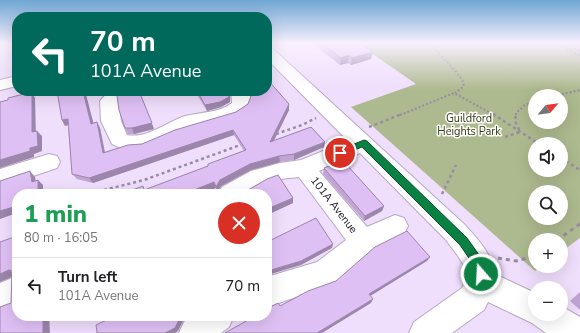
<!DOCTYPE html>
<meta charset="utf-8">
<style>
:root{--surface:#fff;--page:#f6f6f6;--text:#202124;--muted:#757577;--line:#e0e0e0}
body{margin:0;font-family:"Nunito Sans",sans-serif;background:var(--page);color:var(--text);height:100vh;display:flex;flex-direction:column;font-size:15px;white-space:nowrap}
*{box-sizing:border-box;margin:0}
p{font-size:13px;color:var(--muted)}
.icon{flex:none;width:22px;height:22px;fill:none;stroke:currentColor;stroke-width:2;stroke-linecap:round;stroke-linejoin:round}
.map{position:relative;flex:1;overflow:hidden}
.drawer{position:absolute;left:12px;top:189px;width:260px;height:132px;display:flex;flex-direction:column;background:var(--surface);border-radius:16px;box-shadow:0 4px 16px #0002}
.drawer>*{flex:none}
.guide{position:absolute;left:12px;top:12px;width:260px;height:84px;border-radius:16px;box-shadow:0 4px 16px #0002;background:#00695c;color:#fff;overflow:hidden}
.needle{width:26px;rotate:61deg}
.fabs{position:absolute;left:528px;top:89px;display:grid;gap:8px}
.fabs a{display:grid;place-items:center;width:40px;height:40px;border-radius:50%;background:var(--surface);box-shadow:0 4px 16px #0002;font-size:20px}
.pin{position:absolute;display:grid;place-items:center;width:34px;height:34px;color:#fff;margin:-17px;border:2px solid #fff;border-radius:50%;box-shadow:0 1px 4px #0007}
.me{position:absolute;width:44px;margin:-22px;rotate:341deg;stroke-linejoin:round;filter:drop-shadow(0 0 3px #0008)}
.turn{display:flex;align-items:center;gap:14px;height:84px;padding:0 12px;font-size:18px}
.turn .icon{width:52px;height:52px;stroke-width:2.5}
.turn b{display:block;font-size:28px;line-height:34px}
.round{display:grid;place-items:center;flex:none;width:42px;height:42px;border-radius:21px;background:var(--page)}
.headline{display:flex;align-items:center;justify-content:space-between;height:68px;padding:0 12px}
h1{font-size:24px;font-weight:800;line-height:30px;color:#1e9e55}
ul{padding:0;list-style:none}
li{display:flex;align-items:center;gap:12px;height:56px;padding:0 12px;border-top:1px solid var(--line)}
li div{flex:1}
li b{display:block;font-size:15px}
li em{font-style:normal}
.map>svg:first-child{display:block}
.green{fill:#adb98e;fill-rule:evenodd}
.lines{fill:none;stroke-linecap:round;stroke-linejoin:round}
.minor-casing{stroke:#b8a8c4;stroke-width:2}
.major-casing{stroke:#b8a8c4;stroke-width:2}
.path-far2{stroke:#988ca2;stroke-width:2;stroke-dasharray:2 2;stroke-linecap:butt}
.path-far1{stroke:#988ca2;stroke-width:2.5;stroke-dasharray:3 3;stroke-linecap:butt}
.path{stroke:#988ca2;stroke-width:3;stroke-dasharray:4 4;stroke-linecap:butt}
.minor{fill:#fff;fill-rule:evenodd}
.major{fill:#fff;fill-rule:evenodd}
.wall{fill:#c0a5d3}
.shaded-wall{fill:#9c86ac}
.building{fill:#dfc0f5;stroke:#9c86ac}
.route{fill:#0b8043;stroke:#07532c}
.labels{text-anchor:middle;dominant-baseline:central;stroke-width:3;stroke-linejoin:round;paint-order:stroke}
.park-label{font-size:11px;fill:#323b0f;stroke:#fff}
.street-label{font-size:11px;fill:#19131e;stroke:#fff}
</style>
<div class="map">
<svg width="580" height="333" viewBox="0 0 580 333">
<rect width="100%" height="100%" fill="#efdefc"/>
<path class="green" d="M357,43H580V238L561,252V240H535V266H541L535,271L351,107L416,84ZM535,96H561V122H535ZM535,144H561V170H535ZM535,192H561V218H535Z"/>
<g class="lines">
<g class="minor-casing">
<g id="minor">
<path d="M267,47L272,48L464,224C477,238 492,254 495,274L535,293V314H561V306L580,317V333H546L532,323L488,302L484,310L452,333H409L414,322L462,288L466,280V271L463,264L458,256L446,240L360,153L319,171L367,227L395,215L404,218L408,226L404,234L372,251L347,274L334,284L267,307V277L317,262L346,240L299,177L280,179L267,183L249,194H218L222,187L251,171L280,163L301,160L348,141L267,59Z"/>
<path d="M109,91H129L118,101L121,121L127,135C147,139 167,122 185,116C201,112 219,113 232,103L231,91H249C250,97 252,103 248,108C235,123 213,120 196,126C175,133 158,147 136,149C128,150 119,148 112,144L101,121L100,101Z"/>
<polygon points="49,154 57,156 60,162 57,168 0,187 0,169"/>
<polygon points="17,276 17,306 0,313 0,283"/>
<polygon points="191,316 234,316 229,327 221,333 179,333 184,322"/>
</g>
</g>
<g class="major-casing">
<polygon id="major" points="17,76 17,86 0,90 0,80"/>
</g>
<g class="path-far2">
<path d="M432,43C440,58 456,68 464,83L463,87L455,93"/>
<polyline points="551,43 565,48 580,50"/>
<polyline points="567,49 580,56"/>
<polyline points="554,96 580,90"/>
<polyline points="400,115 454,93 494,115"/>
<polyline points="516,115 516,113 525,105 535,102"/>
</g>
<g class="path-far1">
<polyline points="493,114 539,144"/>
<polyline points="369,127 402,114"/>
<polyline points="276,134 302,125 316,118"/>
<polyline points="505,137 520,132 515,121 516,114"/>
<polyline points="561,158 580,170"/>
<polyline points="104,190 144,180 243,144"/>
<polyline points="442,194 456,165"/>
</g>
<g class="path">
<polyline points="557,240 580,224"/>
<polyline points="498,258 516,261 535,256"/>
</g>
<use href="#minor" class="minor"/>
<use href="#major" class="major"/>
</g>
<g class="wall">
<polygon points="312,43 360,43 373,52 371,59 351,65 348,63 340,65"/>
<polygon points="267,79 289,104 289,110 274,141 311,127 325,142 324,147 294,160 280,162 251,170 221,186 219,190 248,190 267,179 278,175 293,198 293,203 267,215 267,194 218,194 216,188 199,194 122,194 143,186 145,190 208,166 208,164 244,151 234,135 93,183 77,179 72,174 68,125 65,126 62,120 57,91 85,91 93,123 97,122 100,128 105,152 128,145 142,144 175,130 236,112 248,104 251,97 250,91 267,91"/>
<polygon points="139,91 154,129 134,134 128,134 125,128"/>
<polygon points="195,91 230,91 230,102 221,107 207,111"/>
<polygon points="346,164 384,206 382,211 364,221 323,174 324,168"/>
<polygon points="580,292 580,310 570,301"/>
</g>
<g class="shaded-wall">
<polygon points="373,52 371,59 351,65 352,58"/>
<polygon points="349,55 348,63 340,65 341,58"/>
<polygon points="83,91 85,91 95,129 91,124"/>
<polygon points="139,91 154,129 134,134 132,128"/>
<polygon points="229,91 230,91 230,102 221,107 207,111 205,105"/>
<polygon points="32,92 35,98 36,138 32,132"/>
<polygon points="289,104 289,110 270,148 270,142"/>
<polygon points="68,119 71,124 65,126 62,120"/>
<polygon points="97,122 100,128 106,159 103,153"/>
<polygon points="233,130 234,135 93,183 89,178"/>
<polygon points="37,131 42,136 42,151 34,154 34,157 0,168 0,160 30,148"/>
<polygon points="325,142 324,147 294,160 294,154"/>
<polygon points="279,156 280,162 251,170 221,186 217,192 216,187 220,180 250,164"/>
<polygon points="30,171 35,177 37,187 32,182"/>
<polygon points="38,180 43,185 43,194 38,194"/>
<polygon points="214,182 216,188 199,194 184,194"/>
<polygon points="293,198 293,203 267,215 267,209"/>
<polygon points="17,206 17,213 0,219 0,211"/>
<polygon points="384,206 382,211 364,221 365,216"/>
<polygon points="333,244 332,248 301,265 271,274 271,270"/>
<polygon points="430,257 427,261 367,298 369,294"/>
<polygon points="269,267 270,271 267,273 267,268"/>
<polygon points="9,270 16,275 0,282 0,274"/>
<polygon points="373,299 371,303 322,333 317,333"/>
<polygon points="43,316 49,316 50,333 43,333"/>
<polygon points="181,316 186,316 186,318 183,321 178,331 175,333 165,333"/>
</g>
<g class="building">
<polygon points="322,43 360,43 373,52 352,58 349,55 341,58"/>
<polygon points="267,79 289,104 270,142 311,127 325,142 294,154 279,156 250,164 220,180 216,187 214,182 184,194 122,194 143,186 144,190 208,166 208,164 246,150 233,130 89,178 72,174 68,119 62,120 57,91 83,91 91,124 97,122 103,153 128,145 142,144 175,130 236,112 248,104 251,96 250,91 267,91"/>
<polygon points="123,91 139,91 152,123 132,128 125,128 119,110 117,96"/>
<polygon points="197,91 229,91 229,97 220,102 205,105"/>
<polygon points="32,92 32,132 37,131 38,146 30,148 30,151 0,160 0,102 8,100 8,98"/>
<polygon points="346,159 346,164 384,206 365,216 324,168"/>
<polygon points="30,171 32,182 38,180 38,194 17,194 17,206 0,211 0,181"/>
<polygon points="278,175 293,198 267,209 267,194 219,194 217,190 248,190 267,179"/>
<polygon points="316,218 333,244 301,261 271,270 269,267 267,268 267,242"/>
<polygon points="407,231 430,257 369,294 373,299 317,333 225,333 255,316 267,316 267,309 278,303 280,306 308,291 336,281 375,247"/>
<polygon points="17,236 17,316 43,316 43,333 0,333 0,307 11,303 12,271 9,270 0,274 0,242"/>
<polygon points="115,316 181,316 175,328 165,333 97,333 96,325"/>
</g>
<linearGradient id="sky" x2="0" y2="1"><stop stop-color="#6ea6d3"/><stop offset="0.48" stop-color="#f8f0fe"/><stop offset="1" stop-color="#f8f0fe" stop-opacity="0"/></linearGradient>
<rect width="580" height="90" fill="url(#sky)"/>
<polygon class="route" points="364,140 367,141 467,238 482,259 487,274 485,278 481,280 476,278 471,261 460,245 362,147 340,156 335,153 337,151"/>
<g class="labels">
<g class="park-label">
<text x="469" y="118">Guildford<tspan x="469" dy="13">Heights Park</tspan></text>
</g>
<g class="street-label">
<text transform="translate(334 205) rotate(52)">101A Avenue</text>
</g>
</g>
</svg>
<div class="fabs">
<a><svg class="needle" viewBox="-14 -14 28 28"><path d="M0-13l5 13h-10z" fill="#e53935"/><path d="M0 13l5-13h-10z" fill="#757577"/></svg></a>
<a><svg class="icon" aria-label="sound" viewBox="0 0 24 24"><path d="M4 9h4l5-4v14l-5-4H4zM17 9q2 3 0 6"/></svg></a>
<a><svg class="icon" aria-label="search" viewBox="0 0 24 24"><circle cx="10" cy="10" r="6"/><path d="M15 15l6 6"/></svg></a>
<a>+</a>
<a>−</a>
</div>
<div class="pin" style="left:340px;top:153px;background:#d93025"><svg class="icon" aria-label="arrive" viewBox="0 0 24 24"><path d="M6 21V4h12l-3 4 3 4H6"/></svg></div>
<svg class="me" style="left:481px;top:274px" viewBox="-20 -20 40 40"><circle r="17" fill="#0b8043" stroke="#fff" stroke-width="3"/><path d="M0-11L8 9 0 5-8 9z" fill="#fff"/></svg>
<div class="guide">
<div class="turn"><svg class="icon" aria-label="left" viewBox="0 0 24 24"><path d="M17 20v-9H6M10 6l-5 5 5 5"/></svg><div><b>70 m</b>101A Avenue</div></div>
</div>
<section class="drawer">
<div class="headline"><div><h1>1 min</h1><p>80 m · 16:05</p></div><a class="round" style="background:#d93025;color:#fff"><svg class="icon" aria-label="close" viewBox="0 0 24 24"><path d="M6 6l12 12M18 6L6 18"/></svg></a></div>
<ul>
<li><svg class="icon" aria-label="left" viewBox="0 0 24 24"><path d="M17 20v-9H6M10 6l-5 5 5 5"/></svg><div><b>Turn left</b><p>101A Avenue</p></div><em>70 m</em></li>
</ul>
</section>
</div>
